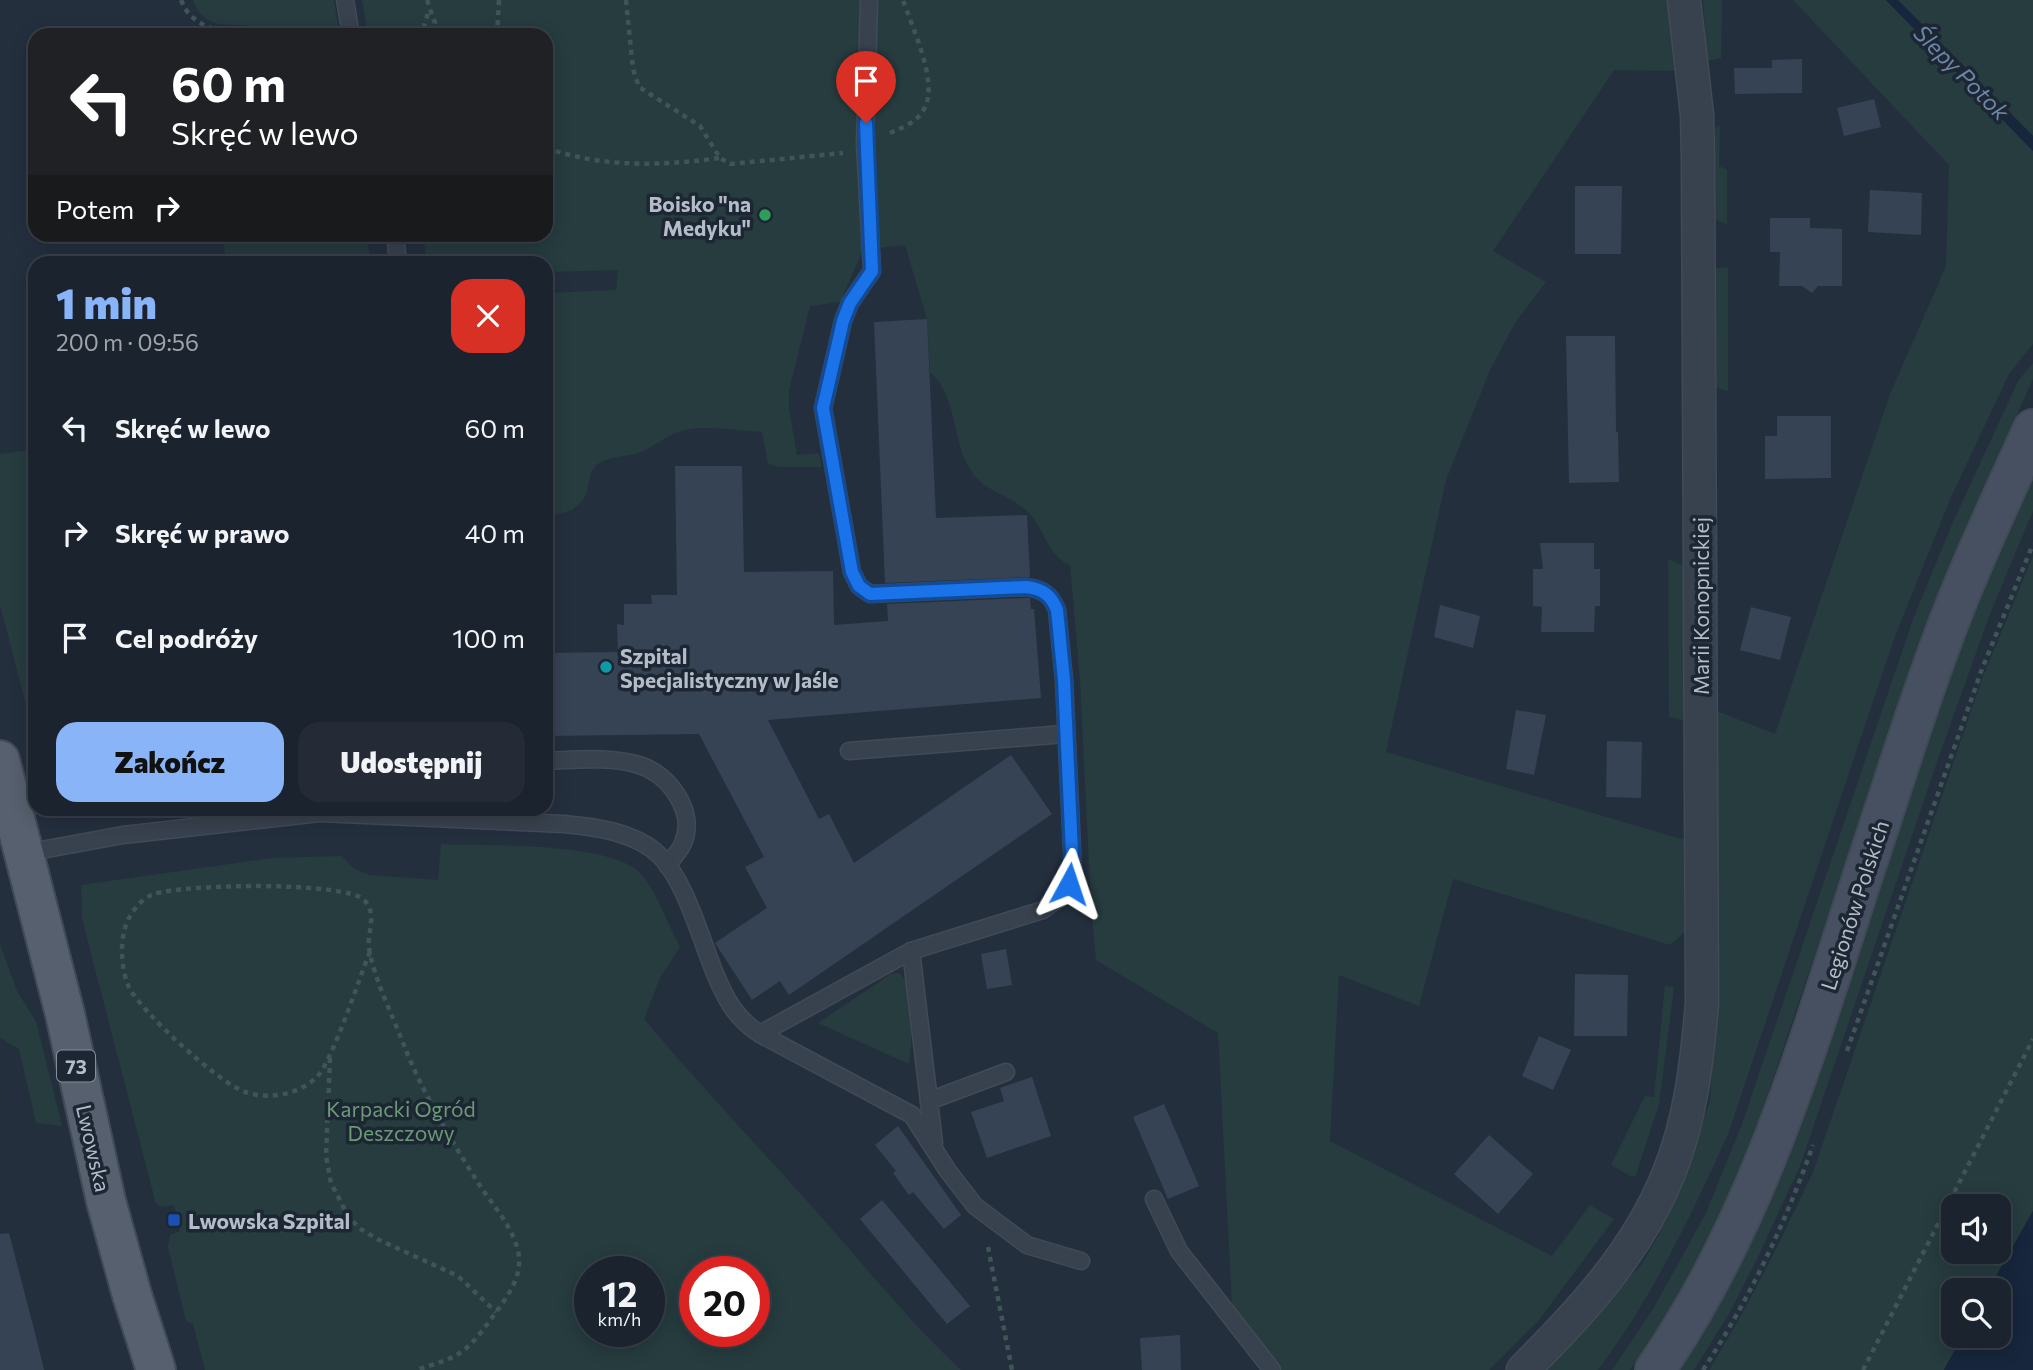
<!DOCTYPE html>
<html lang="pl">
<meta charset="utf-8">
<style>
:root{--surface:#1b232e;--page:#242b36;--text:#f1f3f6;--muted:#a0a4aa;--line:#39404a;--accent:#8ab4f8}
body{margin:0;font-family:Commissioner,sans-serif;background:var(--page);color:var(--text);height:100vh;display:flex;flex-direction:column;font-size:26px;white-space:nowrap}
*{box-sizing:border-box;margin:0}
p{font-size:23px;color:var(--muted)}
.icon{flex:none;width:38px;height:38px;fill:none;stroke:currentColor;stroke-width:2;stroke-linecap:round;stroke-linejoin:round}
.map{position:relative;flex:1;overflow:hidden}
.side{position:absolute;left:28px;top:256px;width:525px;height:560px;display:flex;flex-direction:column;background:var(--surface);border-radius:21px;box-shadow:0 4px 18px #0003,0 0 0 2px var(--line)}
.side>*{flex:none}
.top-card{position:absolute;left:28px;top:28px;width:525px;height:214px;border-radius:21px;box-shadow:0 4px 18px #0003,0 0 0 2px var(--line);background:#202124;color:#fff;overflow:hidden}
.controls{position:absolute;left:1941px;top:1194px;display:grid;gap:14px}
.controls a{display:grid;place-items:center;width:70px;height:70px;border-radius:14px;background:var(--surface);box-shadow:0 4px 18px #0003,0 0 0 2px var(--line);font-size:35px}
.speed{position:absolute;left:574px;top:1256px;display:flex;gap:14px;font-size:35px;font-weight:700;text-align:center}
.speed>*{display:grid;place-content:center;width:91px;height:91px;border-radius:50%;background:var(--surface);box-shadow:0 4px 18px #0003,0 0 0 2px var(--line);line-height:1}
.speed small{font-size:18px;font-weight:400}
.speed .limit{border:10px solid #d22;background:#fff;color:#111}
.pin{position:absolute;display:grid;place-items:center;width:60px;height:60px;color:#fff;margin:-72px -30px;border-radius:50% 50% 50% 0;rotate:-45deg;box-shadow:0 0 7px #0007}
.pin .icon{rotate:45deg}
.me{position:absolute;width:77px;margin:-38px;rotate:5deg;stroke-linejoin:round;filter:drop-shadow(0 0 5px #0008)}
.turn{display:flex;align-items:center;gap:24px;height:147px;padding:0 28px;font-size:32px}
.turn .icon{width:91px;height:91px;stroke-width:2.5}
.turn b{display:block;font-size:49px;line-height:60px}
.then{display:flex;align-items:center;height:66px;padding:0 28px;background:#0003;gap:14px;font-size:26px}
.round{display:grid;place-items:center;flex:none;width:74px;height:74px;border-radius:21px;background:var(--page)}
.summary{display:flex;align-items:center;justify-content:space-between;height:119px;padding:0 28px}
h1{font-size:42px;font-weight:800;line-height:52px;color:var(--accent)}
.cta{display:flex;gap:14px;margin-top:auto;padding:14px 28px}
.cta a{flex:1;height:80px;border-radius:21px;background:var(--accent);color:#111;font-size:28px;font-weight:800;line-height:80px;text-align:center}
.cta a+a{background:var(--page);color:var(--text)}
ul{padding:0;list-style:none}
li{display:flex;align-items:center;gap:21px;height:105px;padding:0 28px}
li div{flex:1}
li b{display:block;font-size:26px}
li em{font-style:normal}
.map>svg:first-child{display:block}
.green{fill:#263c3f;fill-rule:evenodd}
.water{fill:#17263c}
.building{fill:#364354}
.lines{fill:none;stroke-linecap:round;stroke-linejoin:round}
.service-casing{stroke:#414a57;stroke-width:19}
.minor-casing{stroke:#414a57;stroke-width:35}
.secondary-casing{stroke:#414a57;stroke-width:42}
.primary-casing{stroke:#414a57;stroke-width:42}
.path{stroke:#3f5557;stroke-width:4.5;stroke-dasharray:5 5;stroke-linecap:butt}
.service{stroke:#38414e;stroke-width:16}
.minor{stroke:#38414e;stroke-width:32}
.secondary{stroke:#465061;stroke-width:38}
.primary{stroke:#56606e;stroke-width:38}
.route-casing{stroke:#114b97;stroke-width:18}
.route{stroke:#1a73e8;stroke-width:12}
.leisure-dot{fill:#2e9e5b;stroke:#1d2633;stroke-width:2.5}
.culture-dot{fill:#0f9aa8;stroke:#1d2633;stroke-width:2.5}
.transit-dot{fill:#1a4fb4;stroke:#1d2633;stroke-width:2.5}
.labels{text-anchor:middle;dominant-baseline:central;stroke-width:7;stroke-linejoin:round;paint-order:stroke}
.shield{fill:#1d2633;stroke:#878f9c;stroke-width:2}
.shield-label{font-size:19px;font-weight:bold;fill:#b4bcc9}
.poi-label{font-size:21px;font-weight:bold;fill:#b4bcc9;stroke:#1d2633;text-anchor:start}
.street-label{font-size:21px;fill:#b4bcc9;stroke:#1d2633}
.park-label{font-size:21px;fill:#6b9a76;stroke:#1d2633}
.water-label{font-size:23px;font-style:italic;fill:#6d86a8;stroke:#1d2633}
</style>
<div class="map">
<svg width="2033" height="1370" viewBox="0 0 2033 1370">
<rect width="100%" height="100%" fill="#242f3e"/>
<g class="green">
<path d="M193,0H334L339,31L218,24C203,19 199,14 193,0Z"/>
<path d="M362,0H1671L1680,71L1614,70L1493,251L1546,282L1515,323L1491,368L1446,480L1386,752L1688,841V929L1670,945L1453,879L1419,1006L1339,975L1330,1141L1552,1256L1590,1205L1614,1219L1539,1320L1489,1370H1282L1232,1305L1218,1033L1096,960L1091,905L1080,680L1070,565C1049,557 1045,532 1031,515C1017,498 988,493 974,475C950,444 960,399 930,372L927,319L905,245L863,250L840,302L810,306L789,390V409L797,455L819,453L822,467H779L768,464L762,432C738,431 709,425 686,430C670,433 658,444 643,451C631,457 614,455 601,462C578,473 605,510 546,516V293L616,290L618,270L546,272V262H427L423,235L546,234V35H368Z"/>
<polygon points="1703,0 1722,0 1721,58 1707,61"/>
<path d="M1793,0H1886L2033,151V344L2009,374L1952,495L1895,636L1728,1134C1691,1216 1652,1298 1598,1370H1544L1642,1264L1665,1223L1684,1180L1710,1101L1715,1014L1712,709L1775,734L1890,394L1946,266L1949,165Z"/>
<polygon points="1898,0 2033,0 2033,136 2016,119"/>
<polygon points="1720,125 1719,166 1727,170 1727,224 1716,220 1715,129"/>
<polygon points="224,235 366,235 371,262 225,262"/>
<polygon points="1728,267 1728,391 1713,387 1711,269"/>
<polygon points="2033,363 2033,379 1949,568 1887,741 1757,1126 1719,1217 1669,1312 1630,1370 1612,1370 1653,1309 1706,1213 1742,1124 1913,619 1953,522 2018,381"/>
<polygon points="35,449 35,739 0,605 0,454"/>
<polygon points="2033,477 2033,511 1990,614 1938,759 1800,1166 1758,1257 1730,1312 1694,1370 1674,1370 1717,1304 1754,1234 1785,1161 1971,614"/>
<path d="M2033,556V1211L1988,1290H1953V1335H1963L1944,1370H1709C1749,1306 1781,1240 1813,1172L1982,679ZM1953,1206H1998V1251H1953Z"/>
<polygon points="1668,559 1693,570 1691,722 1669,717"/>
<path d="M441,844C485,846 617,841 643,876C658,896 668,924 680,947L660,978L644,1019C696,1081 752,1140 807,1201C858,1257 905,1318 961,1370H205L193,1324L186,1321L168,1247L170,1235L180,1231L174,1205L163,1207L156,1204L82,919L81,885L272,858L342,856L354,869L370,875L438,880ZM590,1272H649V1332H590ZM695,1272H754V1332H695Z"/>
<polygon points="0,944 17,991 36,1022 62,1126 36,1123 19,1049 0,1038"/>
<path d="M899,973C913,981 913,1048 909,1064L818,1023L891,974Z"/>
<polygon points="1665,986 1674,987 1659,1104 1636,1175 1632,1177 1611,1165 1645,1096 1654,1097"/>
</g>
<g class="water">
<polygon points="1886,0 1898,0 2033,136 2033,151"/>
<polygon points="2033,1211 2033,1370 1944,1370 1963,1335 1998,1335 1998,1290 1988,1290"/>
</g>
<g class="building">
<polygon points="1802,59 1802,93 1735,94 1734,68 1772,68 1772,60"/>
<polygon points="1874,99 1881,127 1844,136 1837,108"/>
<polygon points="1575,186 1622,186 1621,254 1575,254"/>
<polygon points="1870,190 1922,193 1921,235 1868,232"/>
<polygon points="1770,218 1810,218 1810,228 1842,229 1842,286 1818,286 1812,293 1802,286 1779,286 1780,252 1770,252"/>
<polygon points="927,319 936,518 1027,515 1030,577 885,583 874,322"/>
<polygon points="1566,336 1615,336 1616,432 1618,432 1619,482 1569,483"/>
<polygon points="1777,416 1831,416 1831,478 1765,479 1765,436 1777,436"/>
<polygon points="675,466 742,466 744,572 833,571 834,625 888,621 887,604 1025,598 1030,598 1031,609 1034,609 1041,698 768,720 819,819 829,814 854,863 1011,755 1052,814 789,995 780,981 752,1000 715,943 767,908 745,867 764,857 699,734 546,736 546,653 618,652 617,624 624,625 624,604 652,604 651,595 677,595"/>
<polygon points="1540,543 1594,543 1594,569 1600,569 1600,606 1595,606 1594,632 1541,632 1542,607 1533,606 1533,569 1543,569"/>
<polygon points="1440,605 1480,616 1473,648 1434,637"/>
<polygon points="1751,607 1791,617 1780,660 1740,650"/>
<polygon points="1516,710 1546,715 1534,775 1506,769"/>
<polygon points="1607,741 1642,742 1641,798 1606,797"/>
<polygon points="1006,949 1012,985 987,989 981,954"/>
<polygon points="1575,974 1628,975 1627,1036 1574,1036"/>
<polygon points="1539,1036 1571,1050 1553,1090 1522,1076"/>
<polygon points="1032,1077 1051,1136 987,1158 971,1112 1004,1101 1000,1088"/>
<polygon points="1164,1104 1199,1186 1168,1199 1133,1117"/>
<polygon points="898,1126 961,1215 944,1229 913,1192 909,1195 893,1173 896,1171 875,1145"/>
<polygon points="1489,1135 1533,1174 1498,1214 1454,1174"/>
<polygon points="882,1200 970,1306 947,1324 860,1219"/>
<polygon points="9,1233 36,1337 44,1370 0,1370 0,1234"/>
<polygon points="1180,1335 1181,1370 1142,1370 1140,1338"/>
</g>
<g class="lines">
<g class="service-casing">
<g id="service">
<polyline points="345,0 351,35"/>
<polyline points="395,234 398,262"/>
<polyline points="849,751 1065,734"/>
<path d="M546,761C575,760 611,756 639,765C668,773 697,812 683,843C680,851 673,858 667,865"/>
<path d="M25,853L123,835L320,813L564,824C596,827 635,832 659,855C685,880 700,937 714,971C725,998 735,1018 760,1034L912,1115L948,1171L975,1206L1027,1245L1081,1261"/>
<polyline points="911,951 934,1143"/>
<path d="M760,1034L911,951L1043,910L1063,895L1073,871L1064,680L1057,610C1051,595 1043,589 1026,587L870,594L859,586L852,572L823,408L843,321L850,303L872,271L865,145L869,0"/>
<polyline points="929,1101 1006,1072"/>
<polyline points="1154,1199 1179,1251 1272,1370"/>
</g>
</g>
<g class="minor-casing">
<path id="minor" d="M1523,1370C1581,1312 1637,1252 1668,1175C1691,1120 1697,1060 1702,1003L1698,158L1697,115L1684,0"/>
</g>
<g class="secondary-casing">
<path id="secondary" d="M1655,1370C1759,1220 1809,1041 1865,869C1895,779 1923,687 1958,599C1981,542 2008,485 2033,429"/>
</g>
<g class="primary-casing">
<polyline id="primary" points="0,760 65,1014 106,1201 132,1295 156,1370"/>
</g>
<g class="path">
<path d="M181,0C196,40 249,32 284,35"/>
<polyline points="427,0 435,23 432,31 424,26 429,10"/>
<polyline points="626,0 633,69 639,87 700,126 720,158 730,164 843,153"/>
<polyline points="497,35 499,0"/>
<path d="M890,133C904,127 918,122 925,107C938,81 912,27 903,0"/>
<path d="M546,148C606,168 658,166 720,158"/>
<path d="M370,952C359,978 332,1063 316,1078C297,1095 269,1100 245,1092C218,1082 142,1013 129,987C122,972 120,948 124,932C127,917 139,899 154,894C183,884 345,881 364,900C378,914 367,932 369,948C374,980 394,1018 405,1048C421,1089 453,1144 477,1181C491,1204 516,1229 519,1257C521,1281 504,1301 491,1319C465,1355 458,1357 416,1370"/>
<polyline points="1847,1051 1982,669 2033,544"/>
<polyline points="330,1058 326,1156 331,1183 348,1216 359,1228 377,1239 458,1276 496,1312"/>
<polyline points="988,1247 1012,1370"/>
<path d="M1703,1370C1749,1300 1785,1224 1813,1145"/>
<polyline points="1863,1370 2033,1039"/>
</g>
<use href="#service" class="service"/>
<use href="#minor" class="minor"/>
<use href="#secondary" class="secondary"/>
<use href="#primary" class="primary"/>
</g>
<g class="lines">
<g class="route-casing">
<path id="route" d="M866,123L872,271L850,303L843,321L823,408L852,572L859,586L870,594L1026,587C1043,589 1051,595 1057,610L1064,680L1072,853L1069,884"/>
</g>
<use href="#route" class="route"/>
</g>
<circle class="leisure-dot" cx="765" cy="215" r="7"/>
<circle class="culture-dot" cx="606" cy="667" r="7"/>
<rect class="transit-dot" x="167" y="1213" width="14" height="14" rx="3.5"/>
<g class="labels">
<rect class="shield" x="57" y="1050.5" width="38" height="31" rx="5"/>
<g class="shield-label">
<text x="76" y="1066">73</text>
</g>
<g class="poi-label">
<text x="751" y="203" text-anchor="end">Boisko "na<tspan x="751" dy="24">Medyku"</tspan></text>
<text x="620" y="655">Szpital<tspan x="620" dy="24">Specjalistyczny w Jaśle</tspan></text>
<text x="188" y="1220">Lwowska Szpital</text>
</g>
<g class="street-label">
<text transform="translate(1700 606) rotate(-90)">Marii Konopnickiej</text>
<text transform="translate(1854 905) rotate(-72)">Legionów Polskich</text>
<text transform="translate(94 1148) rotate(77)">Lwowska</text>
</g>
<g class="park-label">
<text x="401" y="1108">Karpacki Ogród<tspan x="401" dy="24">Deszczowy</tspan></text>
</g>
<g class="water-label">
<text transform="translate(1962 72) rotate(45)">Ślepy Potok</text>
</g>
</g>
</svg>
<div class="controls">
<a><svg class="icon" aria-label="sound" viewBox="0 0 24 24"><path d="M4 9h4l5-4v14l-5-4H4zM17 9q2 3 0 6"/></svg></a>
<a><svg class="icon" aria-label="search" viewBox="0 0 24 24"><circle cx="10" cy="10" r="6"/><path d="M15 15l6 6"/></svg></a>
</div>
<div class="speed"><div>12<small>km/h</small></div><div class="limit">20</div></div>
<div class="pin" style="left:866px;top:123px;background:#d93025"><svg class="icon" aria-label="arrive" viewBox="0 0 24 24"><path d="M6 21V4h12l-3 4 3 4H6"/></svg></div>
<svg class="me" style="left:1069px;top:884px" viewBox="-20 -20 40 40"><path d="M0-17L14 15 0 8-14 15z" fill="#1a73e8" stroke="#fff" stroke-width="4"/></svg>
<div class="top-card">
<div class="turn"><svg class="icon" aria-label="left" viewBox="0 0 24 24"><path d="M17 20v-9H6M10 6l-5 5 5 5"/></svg><div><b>60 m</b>Skręć w lewo</div></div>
<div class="then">Potem<svg class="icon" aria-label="right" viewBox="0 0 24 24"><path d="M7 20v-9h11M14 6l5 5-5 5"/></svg></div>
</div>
<section class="side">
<div class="summary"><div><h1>1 min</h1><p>200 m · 09:56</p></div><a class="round" style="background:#d93025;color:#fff"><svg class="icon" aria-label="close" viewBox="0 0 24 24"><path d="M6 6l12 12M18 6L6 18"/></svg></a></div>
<ul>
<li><svg class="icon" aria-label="left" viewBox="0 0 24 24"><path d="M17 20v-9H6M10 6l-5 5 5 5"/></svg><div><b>Skręć w lewo</b></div><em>60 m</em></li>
<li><svg class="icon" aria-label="right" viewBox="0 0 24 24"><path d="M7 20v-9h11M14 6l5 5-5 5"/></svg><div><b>Skręć w prawo</b></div><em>40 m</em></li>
<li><svg class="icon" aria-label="arrive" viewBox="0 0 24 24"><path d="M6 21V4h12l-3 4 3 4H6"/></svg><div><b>Cel podróży</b></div><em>100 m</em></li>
</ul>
<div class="cta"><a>Zakończ</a><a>Udostępnij</a></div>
</section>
</div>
